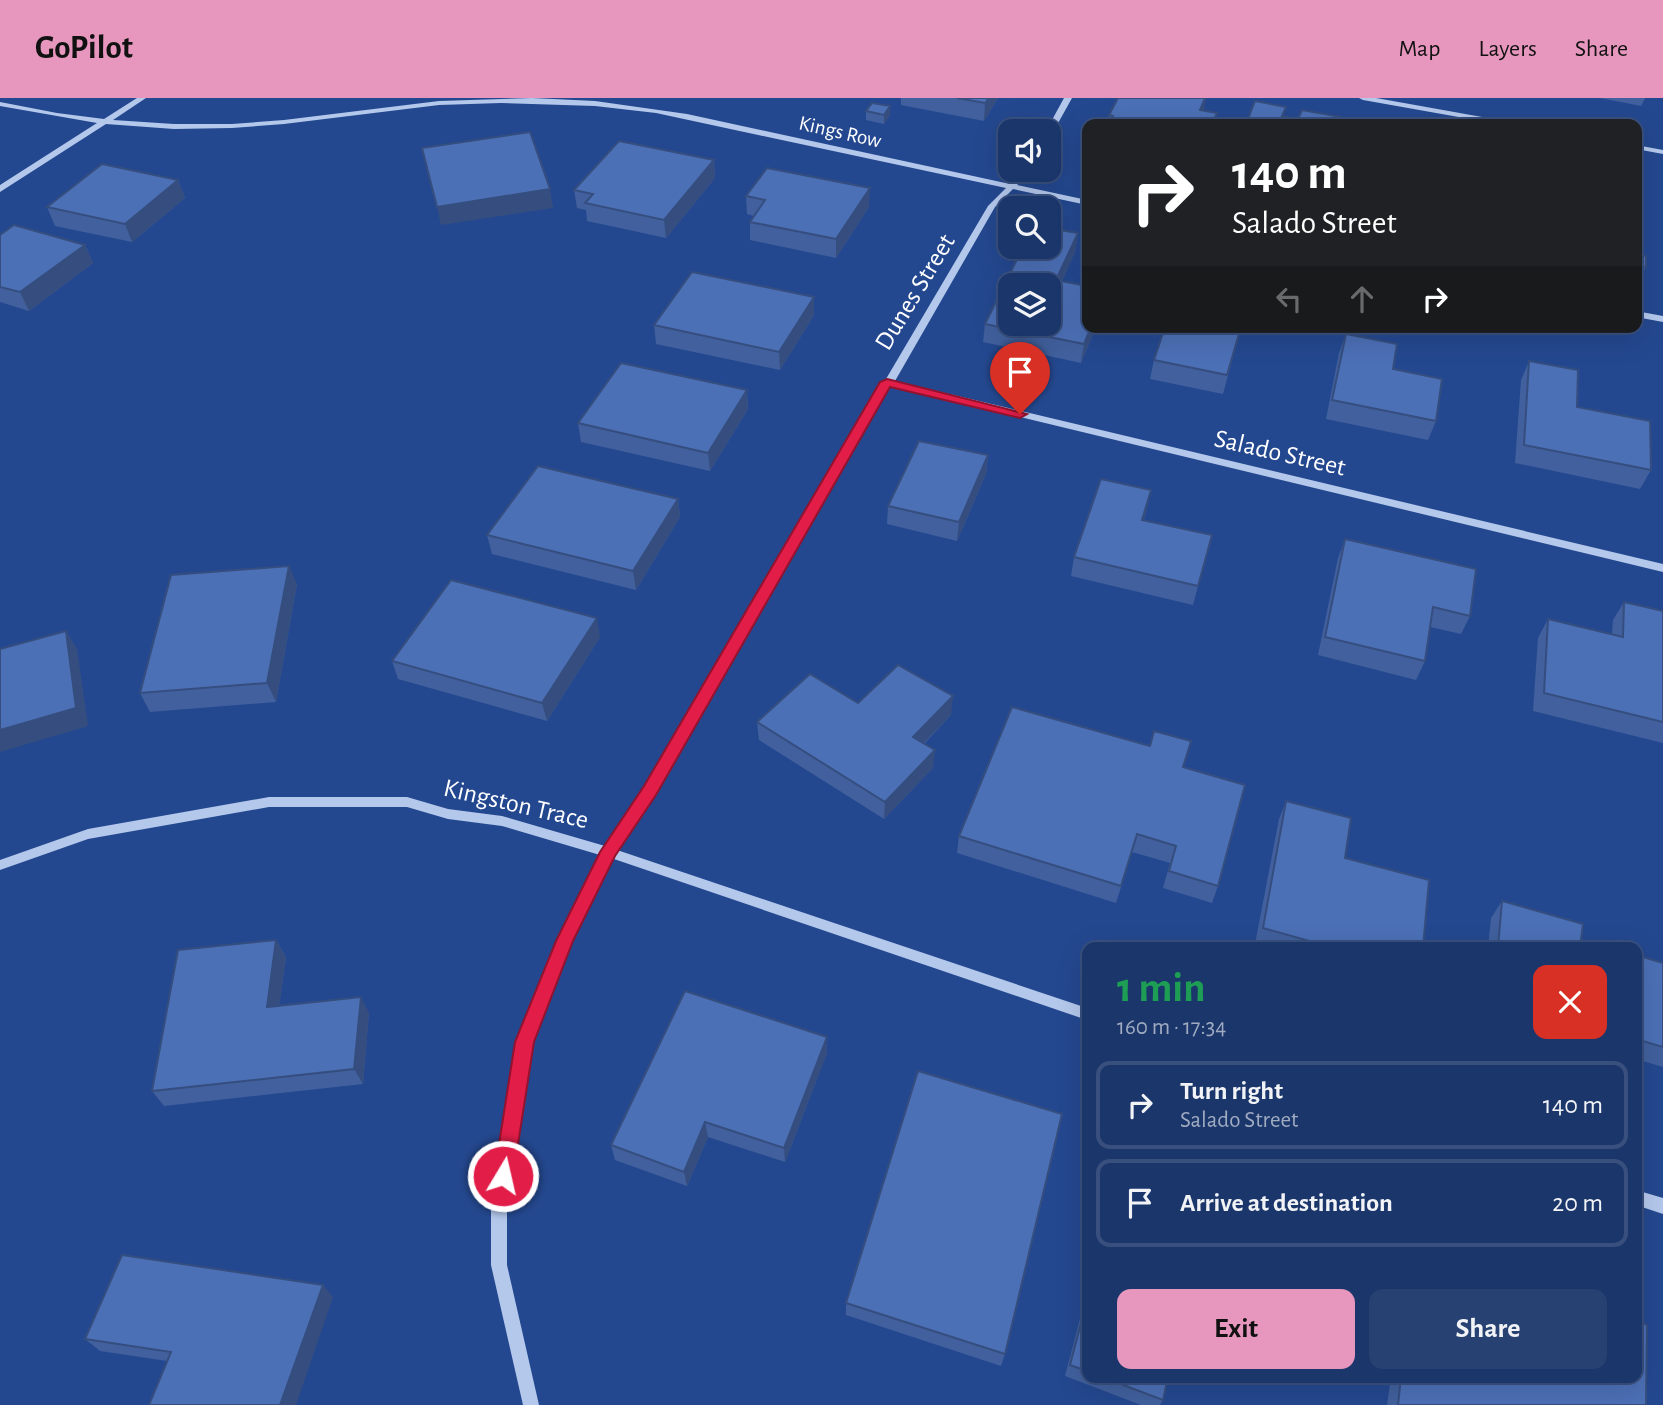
<!DOCTYPE html>
<meta charset="utf-8">
<style>
:root{--surface:#1b366b;--page:#284173;--text:#f1f3f6;--muted:#a0abc1;--line:#39507e;--accent:#e797bd}
body{margin:0;font-family:"Alegreya Sans",sans-serif;background:var(--page);color:var(--text);height:100vh;display:flex;flex-direction:column;font-size:26px;white-space:nowrap}
*{box-sizing:border-box;margin:0}
p{font-size:23px;color:var(--muted)}
.icon{flex:none;width:38px;height:38px;fill:none;stroke:currentColor;stroke-width:2;stroke-linecap:round;stroke-linejoin:round}
.map{position:relative;flex:1;overflow:hidden}
.panel{position:absolute;left:1082px;top:844px;width:560px;height:441px;display:flex;flex-direction:column;background:var(--surface);border-radius:14px;box-shadow:0 7px 28px #0002,0 0 0 2px var(--line)}
.panel>*{flex:none}
.guide{position:absolute;left:1082px;top:21px;width:560px;height:214px;border-radius:14px;box-shadow:0 7px 28px #0002,0 0 0 2px var(--line);background:#202124;color:#fff;overflow:hidden}
.controls{position:absolute;left:998px;top:21px;display:grid;gap:14px}
.controls a{display:grid;place-items:center;width:63px;height:63px;border-radius:14px;background:var(--surface);box-shadow:0 7px 28px #0002,0 0 0 2px var(--line);font-size:35px}
.pin{position:absolute;display:grid;place-items:center;width:60px;height:60px;color:#fff;margin:-72px -30px;border-radius:50% 50% 50% 0;rotate:-45deg;box-shadow:0 0 7px #0007}
.pin .icon{rotate:45deg}
.me{position:absolute;width:77px;margin:-38px;rotate:9deg;stroke-linejoin:round;filter:drop-shadow(0 0 5px #0008)}
.turn{display:flex;align-items:center;gap:24px;height:147px;padding:0 35px;font-size:32px}
.turn .icon{width:91px;height:91px;stroke-width:2.5}
.turn b{display:block;font-size:49px;line-height:60px}
.lanes{display:flex;align-items:center;height:66px;padding:0 35px;background:#0003;justify-content:center;gap:35px;direction:ltr}
.lanes .off{opacity:.35}
.round{display:grid;place-items:center;flex:none;width:74px;height:74px;border-radius:14px;background:var(--page)}
.summary{display:flex;align-items:center;justify-content:space-between;height:119px;padding:0 35px}
h1{font-size:42px;font-weight:700;line-height:52px;color:#1e9e55}
.primary-button{display:flex;gap:14px;margin-top:auto;padding:14px 35px}
.primary-button a{flex:1;height:80px;border-radius:14px;background:var(--accent);color:#111;font-size:28px;font-weight:700;line-height:80px;text-align:center}
.primary-button a+a{background:var(--page);color:var(--text)}
ul{padding:0;list-style:none}
li{display:flex;align-items:center;gap:21px;height:88px;margin:0 14px 10px;padding:0 21px;border:4px solid var(--line);border-radius:14px}
li div{flex:1}
li b{display:block;font-size:26px}
li em{font-style:normal}
header{display:flex;align-items:center;gap:42px;box-sizing:border-box;height:98px;padding:0 35px;background:var(--accent);color:#111}
header strong{font-size:33px}
nav{display:flex;gap:38px;margin-inline-start:auto;font-size:24px}
.map>svg:first-child{display:block}
.lines{fill:none;stroke-linecap:round;stroke-linejoin:round}
.minor{fill:#b4c8ec;fill-rule:evenodd}
.wall{fill:#41609d}
.shaded-wall{fill:#354e7f}
.building{fill:#4c70b6;stroke:#354e7f;stroke-width:2;fill-rule:evenodd}
.route{fill:#e11d48;stroke:#92132f;stroke-width:2}
.labels{text-anchor:middle;dominant-baseline:central;stroke-width:5;stroke-linejoin:round;paint-order:stroke}
.far-street-label{font-size:21px;fill:#fff;stroke:#24488f}
.street-label{font-size:26px;fill:#fff;stroke:#24488f}
</style>
<header>
<strong>GoPilot</strong>
<nav><a>Map</a><a>Layers</a><a>Share</a></nav>
</header>
<div class="map">
<svg width="1663" height="1307" viewBox="0 0 1663 1307">
<rect width="100%" height="100%" fill="#24488f"/>
<g class="lines">
<g class="minor">
<polygon points="137,0 146,0 113,22 174,26 232,26 284,22 439,3 532,0 595,3 687,16 1010,86 1024,72 1032,72 1017,87 1087,102 1087,107 1013,91 995,109 895,283 1663,466 1663,474 891,288 654,696 617,752 1087,910 1087,922 611,760 572,843 531,944 507,1104 507,1167 539,1307 523,1307 491,1167 491,1104 517,944 558,843 600,757 502,728 448,721 407,709 269,709 88,741 0,772 0,762 88,731 269,699 407,699 448,711 502,718 605,748 646,688 883,285 882,284 886,281 988,108 1006,90 656,15 595,8 501,5 439,7 284,26 232,30 174,31 106,26 0,94 0,87 97,25 0,8 0,4 57,15 104,21"/>
<polygon points="1064,0 1072,0 1052,36 1048,38 1048,33 1046,33"/>
<polygon points="1359,0 1376,0 1510,24 1514,26 1498,26 1363,2"/>
<polygon points="1636,47 1663,52 1663,56 1636,51"/>
<polygon points="1636,213 1663,218 1663,224 1636,219"/>
<polygon points="1636,1092 1663,1100 1663,1116 1636,1107"/>
</g>
</g>
<g class="wall">
<polygon points="901,0 998,0 984,23 901,7"/>
<polygon points="1600,0 1645,0 1641,8"/>
<polygon points="890,8 890,17 884,26 866,22 866,13"/>
<polygon points="1203,13 1217,15 1214,26 1108,26 1109,17"/>
<polygon points="714,62 715,80 666,140 587,123 586,112 577,110 574,92"/>
<polygon points="178,82 185,100 132,144 55,128 47,109"/>
<polygon points="746,98 869,109 836,160 750,142 750,124 754,118 747,116"/>
<polygon points="1078,135 1075,154 1062,183 1096,229 1081,265 983,244 985,226"/>
<polygon points="0,137 85,147 93,165 29,213 0,204"/>
<polygon points="1636,156 1646,169 1641,178 1636,177"/>
<polygon points="814,199 814,217 780,272 656,246 654,227"/>
<polygon points="1241,229 1223,296 1150,281 1154,262"/>
<polygon points="1346,236 1393,271 1436,323 1428,342 1326,321 1339,255"/>
<polygon points="1529,263 1577,309 1651,372 1640,391 1515,365 1521,282"/>
<polygon points="747,292 748,311 710,373 581,344 578,325"/>
<polygon points="988,357 986,376 957,443 887,426 888,408"/>
<polygon points="1151,392 1144,422 1198,488 1193,507 1071,478 1074,459"/>
<polygon points="678,401 680,419 636,492 492,456 487,437"/>
<polygon points="1345,441 1470,518 1461,536 1430,529 1425,563 1416,582 1318,557 1338,460"/>
<polygon points="297,486 276,604 150,614 140,595"/>
<polygon points="1624,504 1663,513 1663,645 1533,613 1538,540 1548,521 1612,536 1613,522"/>
<polygon points="600,539 547,623 398,581 392,563"/>
<polygon points="858,605 951,617 924,646 933,670 884,721 759,642 757,624"/>
<polygon points="1183,669 1218,788 1212,805 1163,790 1170,765 1132,754 1116,805 957,755 959,738"/>
<polygon points="1286,703 1345,760 1423,849 1264,849 1255,846 1279,721"/>
<polygon points="1502,803 1581,842 1605,849 1488,849 1491,820"/>
<polygon points="276,842 286,859 279,908 369,915 363,986 164,1008 152,993"/>
<polygon points="1636,857 1663,865 1663,969 1636,961"/>
<polygon points="827,939 827,955 785,1064 708,1039 687,1088 615,1062 611,1047"/>
<polygon points="1087,1194 1087,1279 1168,1279 1163,1302 1160,1307 1141,1307 1065,1278"/>
<polygon points="333,1199 167,1263 100,1253 85,1241"/>
<polygon points="846,1205 1005,1256 1001,1268 846,1217"/>
<polygon points="1272,1279 1285,1279 1282,1283"/>
<polygon points="1391,1279 1636,1279 1646,1307 1387,1307"/>
</g>
<g class="shaded-wall">
<polygon points="989,0 998,0 984,23 985,5"/>
<polygon points="1205,0 1206,0 1204,12 1198,26 1200,12"/>
<polygon points="890,8 890,17 884,26 884,17"/>
<polygon points="714,62 715,80 666,140 664,122"/>
<polygon points="178,82 185,100 132,144 125,126"/>
<polygon points="870,90 869,109 836,160 836,141"/>
<polygon points="550,91 553,110 441,127 437,109"/>
<polygon points="1078,135 1075,154 1054,201 1056,182"/>
<polygon points="85,147 93,165 29,213 20,194"/>
<polygon points="814,199 814,217 780,272 779,254"/>
<polygon points="1091,229 1096,229 1081,265 1084,246"/>
<polygon points="747,292 748,311 710,373 708,355"/>
<polygon points="988,357 986,376 957,443 959,424"/>
<polygon points="1151,392 1147,411 1138,441 1142,422"/>
<polygon points="678,401 680,419 636,492 633,473"/>
<polygon points="289,468 297,486 276,604 267,585"/>
<polygon points="597,520 600,539 547,623 542,605"/>
<polygon points="66,533 77,551 88,628 0,654 0,632"/>
<polygon points="953,598 951,617 912,657 913,639"/>
<polygon points="935,652 933,670 884,721 885,704"/>
<polygon points="276,842 286,859 277,925 267,909"/>
<polygon points="361,899 369,915 363,986 354,971"/>
<polygon points="827,939 827,955 785,1064 784,1050"/>
<polygon points="705,1024 708,1039 687,1088 684,1074"/>
<polygon points="323,1187 333,1199 296,1307 280,1307"/>
</g>
<g class="building">
<polygon points="957,0 989,0 985,5"/>
<polygon points="1118,0 1205,0 1200,12 1217,15 1212,26 1109,26 1113,18 1109,17"/>
<polygon points="1255,3 1286,9 1282,18 1298,21 1302,12 1341,19 1338,26 1246,26"/>
<polygon points="872,5 890,8 884,17 866,13"/>
<polygon points="530,34 550,91 437,109 422,50"/>
<polygon points="619,43 714,62 664,122 585,105 593,96 574,92"/>
<polygon points="102,66 178,82 125,126 47,109"/>
<polygon points="767,70 870,90 836,141 750,124 765,102 746,98"/>
<polygon points="14,127 85,147 20,194 0,189 0,137"/>
<path d="M1048,130L1078,135L1056,182L1087,188V229H1091L1084,246L985,226L1023,149H1048ZM1010,187H1048V226H1010Z"/>
<polygon points="1636,156 1646,158 1646,169 1636,167"/>
<polygon points="692,174 814,199 779,254 654,227"/>
<polygon points="1165,229 1241,229 1227,277 1154,262"/>
<polygon points="1346,236 1397,246 1393,271 1442,281 1436,323 1332,302"/>
<polygon points="1529,263 1578,272 1577,309 1650,323 1651,372 1524,347"/>
<polygon points="621,265 747,292 708,355 578,325"/>
<polygon points="919,343 988,357 959,424 888,408"/>
<polygon points="538,368 678,401 633,473 487,437"/>
<polygon points="1101,381 1151,392 1142,422 1212,437 1198,488 1074,459"/>
<polygon points="1345,441 1476,471 1470,518 1433,509 1425,563 1325,539"/>
<polygon points="289,468 267,585 140,595 171,477"/>
<polygon points="451,482 597,520 542,605 392,563"/>
<polygon points="1624,504 1663,513 1663,624 1544,595 1548,521 1623,539"/>
<polygon points="66,533 76,610 0,632 0,551"/>
<polygon points="898,567 953,598 913,639 935,652 885,704 757,624 810,576 858,605"/>
<polygon points="1012,609 1150,648 1154,633 1191,643 1183,669 1245,687 1218,788 1169,773 1176,748 1137,736 1121,788 959,738"/>
<polygon points="1286,703 1351,720 1345,760 1429,782 1423,849 1331,849 1263,830"/>
<polygon points="1502,803 1583,826 1581,842 1605,849 1498,849"/>
<polygon points="276,842 267,909 361,899 354,971 152,993 178,852"/>
<polygon points="1636,857 1663,865 1663,949 1636,941"/>
<polygon points="685,893 827,939 784,1050 705,1024 684,1074 611,1047"/>
<polygon points="918,973 1062,1016 1005,1256 846,1205"/>
<polygon points="122,1157 323,1187 280,1307 149,1307 171,1254 85,1241"/>
<polygon points="1087,1202 1087,1273 1070,1267"/>
<polygon points="1636,1223 1647,1227 1646,1307 1398,1307 1401,1279 1636,1279"/>
<polygon points="1102,1279 1168,1279 1163,1302"/>
</g>
<polygon class="route" points="887,281 1027,316 1020,320 890,289 656,697 615,758 573,843 534,944 513,1078 510,1084 503,1087 496,1084 494,1078 515,944 556,843 600,754 644,688 880,284"/>
<g class="labels">
<g class="far-street-label">
<text transform="translate(840 34) rotate(13)">Kings Row</text>
</g>
<g class="street-label">
<text transform="translate(915 194) rotate(-59)">Dunes Street</text>
<text transform="translate(1280 355) rotate(13)">Salado Street</text>
<text transform="translate(516 706) rotate(13)">Kingston Trace</text>
</g>
</g>
</svg>
<div class="controls">
<a><svg class="icon" aria-label="sound" viewBox="0 0 24 24"><path d="M4 9h4l5-4v14l-5-4H4zM17 9q2 3 0 6"/></svg></a>
<a><svg class="icon" aria-label="search" viewBox="0 0 24 24"><circle cx="10" cy="10" r="6"/><path d="M15 15l6 6"/></svg></a>
<a><svg class="icon" aria-label="layers" viewBox="0 0 24 24"><path d="M12 4l9 5-9 5-9-5zM3 14l9 5 9-5"/></svg></a>
</div>
<div class="pin" style="left:1020px;top:316px;background:#d93025"><svg class="icon" aria-label="arrive" viewBox="0 0 24 24"><path d="M6 21V4h12l-3 4 3 4H6"/></svg></div>
<svg class="me" style="left:503px;top:1078px" viewBox="-20 -20 40 40"><circle r="17" fill="#e11d48" stroke="#fff" stroke-width="3"/><path d="M0-11L8 9 0 5-8 9z" fill="#fff"/></svg>
<div class="guide">
<div class="turn"><svg class="icon" aria-label="right" viewBox="0 0 24 24"><path d="M7 20v-9h11M14 6l5 5-5 5"/></svg><div><b>140 m</b>Salado Street</div></div>
<div class="lanes"><svg class="icon off" aria-label="left" viewBox="0 0 24 24"><path d="M17 20v-9H6M10 6l-5 5 5 5"/></svg><svg class="icon off" aria-label="ahead" viewBox="0 0 24 24"><path d="M12 20V5M6 11l6-6 6 6"/></svg><svg class="icon" aria-label="right" viewBox="0 0 24 24"><path d="M7 20v-9h11M14 6l5 5-5 5"/></svg></div>
</div>
<section class="panel">
<div class="summary"><div><h1>1 min</h1><p>160 m · 17:34</p></div><a class="round" style="background:#d93025;color:#fff"><svg class="icon" aria-label="close" viewBox="0 0 24 24"><path d="M6 6l12 12M18 6L6 18"/></svg></a></div>
<ul>
<li><svg class="icon" aria-label="right" viewBox="0 0 24 24"><path d="M7 20v-9h11M14 6l5 5-5 5"/></svg><div><b>Turn right</b><p>Salado Street</p></div><em>140 m</em></li>
<li><svg class="icon" aria-label="arrive" viewBox="0 0 24 24"><path d="M6 21V4h12l-3 4 3 4H6"/></svg><div><b>Arrive at destination</b></div><em>20 m</em></li>
</ul>
<div class="primary-button"><a>Exit</a><a>Share</a></div>
</section>
</div>
